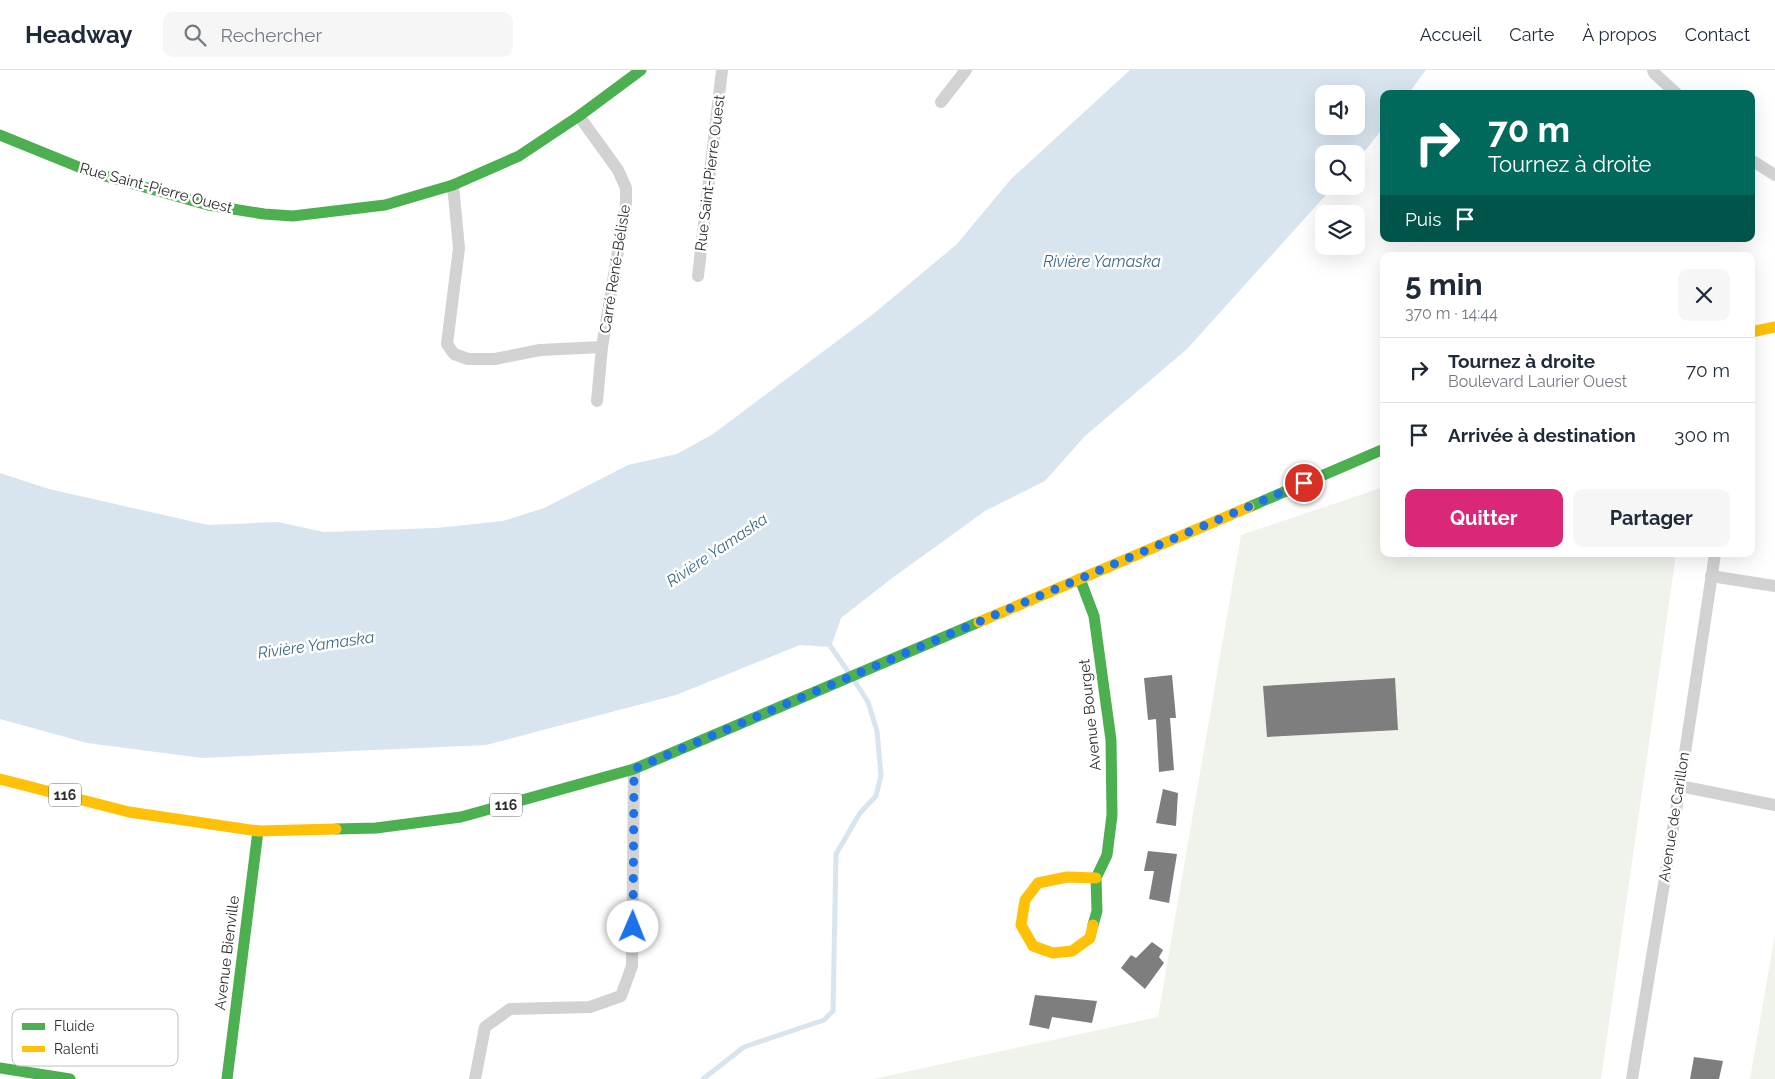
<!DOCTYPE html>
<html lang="fr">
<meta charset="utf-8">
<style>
:root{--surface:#fff;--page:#f6f6f7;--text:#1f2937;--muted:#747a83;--line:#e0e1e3;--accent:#db2777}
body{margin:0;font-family:Raleway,sans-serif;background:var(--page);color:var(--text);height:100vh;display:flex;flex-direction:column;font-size:19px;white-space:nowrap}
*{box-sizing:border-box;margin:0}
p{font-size:16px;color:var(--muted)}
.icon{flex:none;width:28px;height:28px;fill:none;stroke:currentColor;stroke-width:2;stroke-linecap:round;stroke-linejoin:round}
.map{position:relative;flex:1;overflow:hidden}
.sheet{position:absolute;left:1380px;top:182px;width:375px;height:305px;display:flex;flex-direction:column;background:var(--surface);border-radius:10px;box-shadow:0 5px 20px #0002}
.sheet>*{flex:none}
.banner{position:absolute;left:1380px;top:20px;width:375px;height:152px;border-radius:10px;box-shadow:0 5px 20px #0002;background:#00695c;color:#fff;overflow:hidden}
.tools{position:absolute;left:1315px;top:15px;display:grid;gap:10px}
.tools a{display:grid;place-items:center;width:50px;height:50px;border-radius:10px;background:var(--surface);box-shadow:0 5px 20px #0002;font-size:25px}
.pin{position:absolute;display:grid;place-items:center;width:42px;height:42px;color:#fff;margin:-21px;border:2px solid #fff;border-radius:50%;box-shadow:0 1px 5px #0007}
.me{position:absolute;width:55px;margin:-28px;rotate:1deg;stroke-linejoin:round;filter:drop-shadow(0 0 4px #0008)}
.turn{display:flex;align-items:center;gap:18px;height:105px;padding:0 25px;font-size:22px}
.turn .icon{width:65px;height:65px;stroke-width:2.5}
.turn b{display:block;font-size:35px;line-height:42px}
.then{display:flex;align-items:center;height:48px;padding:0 25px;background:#0003;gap:10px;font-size:19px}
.round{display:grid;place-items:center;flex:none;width:52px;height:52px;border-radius:10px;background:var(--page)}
.summary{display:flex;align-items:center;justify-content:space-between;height:85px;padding:0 25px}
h1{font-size:30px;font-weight:700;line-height:38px}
.button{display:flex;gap:10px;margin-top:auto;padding:10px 25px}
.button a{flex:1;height:58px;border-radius:10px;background:var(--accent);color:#fff;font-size:20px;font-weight:700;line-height:58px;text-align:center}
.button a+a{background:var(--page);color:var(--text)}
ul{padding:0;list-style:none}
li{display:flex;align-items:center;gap:15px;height:65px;padding:0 25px;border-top:1px solid var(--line)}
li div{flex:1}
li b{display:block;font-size:19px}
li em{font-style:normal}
header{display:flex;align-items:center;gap:30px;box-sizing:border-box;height:70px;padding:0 25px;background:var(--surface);border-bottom:1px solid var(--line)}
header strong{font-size:24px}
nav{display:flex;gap:28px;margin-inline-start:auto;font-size:18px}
.search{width:350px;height:45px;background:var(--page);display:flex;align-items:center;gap:12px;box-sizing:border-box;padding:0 18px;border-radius:10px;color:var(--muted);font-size:19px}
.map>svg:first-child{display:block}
.green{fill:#eff3eb}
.water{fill:#d8e5ef;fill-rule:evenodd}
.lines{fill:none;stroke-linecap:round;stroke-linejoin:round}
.stream{stroke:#d8e5ef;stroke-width:5}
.building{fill:#7e7e7e}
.street{stroke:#d2d2d2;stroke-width:12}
.fast{stroke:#4caf50;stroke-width:11}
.slow{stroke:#ffc107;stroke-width:11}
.route{stroke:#1a73e8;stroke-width:9;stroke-dasharray:0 16.2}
.labels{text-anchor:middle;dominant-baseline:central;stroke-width:5;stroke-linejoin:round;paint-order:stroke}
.shield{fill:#fff;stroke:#6c6c6c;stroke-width:1}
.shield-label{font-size:14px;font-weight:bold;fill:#2d2d2d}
.street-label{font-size:15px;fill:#2d2d2d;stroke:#fff}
.water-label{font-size:16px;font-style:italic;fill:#416889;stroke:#fff}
.key{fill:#fff;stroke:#c0c0c0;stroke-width:1}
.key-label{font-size:14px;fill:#2d2d2d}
</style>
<header>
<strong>Headway</strong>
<div class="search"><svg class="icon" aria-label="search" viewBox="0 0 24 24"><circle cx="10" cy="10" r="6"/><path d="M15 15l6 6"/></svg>Rechercher</div>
<nav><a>Accueil</a><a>Carte</a><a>À propos</a><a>Contact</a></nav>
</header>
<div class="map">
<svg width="1775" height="1009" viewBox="0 0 1775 1009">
<rect width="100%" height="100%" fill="#fff"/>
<g class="green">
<polygon points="1384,417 1384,484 1676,484 1601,1009 873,1009 1158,947 1241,465"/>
<polygon points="1775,864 1775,1009 1750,1009"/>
</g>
<path class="water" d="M1130,0H1426L1408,24H1384V57L1356,92V84H1324V116H1334L1187,279L1085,366L1045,411L985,441L891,509L841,548L831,577L800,575L676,625L486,675L202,688L87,673L0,649V403L49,419L208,455L278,452L324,462L436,458L503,451L544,438L628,395L677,384L713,364L872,245L957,174L1011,109ZM1324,24H1356V56H1324Z"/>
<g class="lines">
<g class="stream">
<polyline points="831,577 849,603"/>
<polyline points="703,1009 744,977 824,950 833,941 836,784 860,743 876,726 881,705 877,661 868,632 854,610"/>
</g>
</g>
<g class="building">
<polygon points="1172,605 1176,648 1170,648 1174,700 1159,702 1156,649 1148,650 1144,608"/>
<polygon points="1395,608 1398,660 1267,667 1263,616"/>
<polygon points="1163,719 1178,723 1176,756 1156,753"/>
<polygon points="1148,781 1177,784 1169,833 1149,829 1154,801 1144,801"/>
<polygon points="1152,872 1163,880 1159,887 1164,893 1145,919 1121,898 1131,885 1136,888"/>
<polygon points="1035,925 1097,931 1092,953 1052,947 1049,959 1029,955"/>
<polygon points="1694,987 1723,991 1719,1009 1690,1009"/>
</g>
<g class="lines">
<g class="street">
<polyline points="1653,0 1654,3 1677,24"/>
<polyline points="941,32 966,0"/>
<polyline points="579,46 618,100 626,118 626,133 602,277 597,331"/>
<polyline points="1751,90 1775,105"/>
<polyline points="453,115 459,178 447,274 454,284 468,289 495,289 540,280 602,277"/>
<polyline points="698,206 722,0"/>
<polyline points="1711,506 1775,516"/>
<polyline points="1680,716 1775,735"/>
<polyline points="475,1009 485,957 510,939 590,937 621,926 632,896 634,699"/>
<polyline points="1632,1009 1680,716 1715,484"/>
</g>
<g class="fast">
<polyline points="0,65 91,102 208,135 264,144 293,146 385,135 453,115 519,86 579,46 641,0"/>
<polyline points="1249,437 1384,379"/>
<polyline points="1080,509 1094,546 1111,670 1112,745 1107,785 1096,808 1097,841 1093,855"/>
<polyline points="336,759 376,758 461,747 634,699 979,552"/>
<polyline points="0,998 70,1009"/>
<polyline points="227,1009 258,761"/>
</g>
<g class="slow">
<polyline points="1751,262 1775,257"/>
<polyline points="979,552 1249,437"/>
<polyline points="0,709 129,742 258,761 336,759"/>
<polyline points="1093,855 1090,868 1072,881 1053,883 1033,876 1021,855 1025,830 1038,813 1067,807 1096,808"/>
</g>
</g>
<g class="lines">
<polyline class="route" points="633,857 634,699 1304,413"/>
</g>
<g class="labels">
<g class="shield">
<rect x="49" y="713.5" width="32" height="23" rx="4"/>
<rect x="490" y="723.5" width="32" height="23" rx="4"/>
</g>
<g class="shield-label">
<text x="65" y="725">116</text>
<text x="506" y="735">116</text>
</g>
<g class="street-label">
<text transform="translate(710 103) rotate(-83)">Rue Saint-Pierre Ouest</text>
<text transform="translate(156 118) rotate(15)">Rue Saint-Pierre Ouest</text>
<text transform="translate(615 199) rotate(-81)">Carré René-Bélisle</text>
<text transform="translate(1090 645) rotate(-96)">Avenue Bourget</text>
<text transform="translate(1674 747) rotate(-81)">Avenue de Carillon</text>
<text transform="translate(227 883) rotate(-83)">Avenue Bienville</text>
</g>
<g class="water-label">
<text x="1102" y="191">Rivière Yamaska</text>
<text transform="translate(717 480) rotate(-34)">Rivière Yamaska</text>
<text transform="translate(316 575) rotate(-8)">Rivière Yamaska</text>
</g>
</g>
<rect x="12" y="939" width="166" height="57" rx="8" class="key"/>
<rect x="22" y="953" width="23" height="7" fill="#4caf50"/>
<rect x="22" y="976" width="23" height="6" fill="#ffc107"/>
<g class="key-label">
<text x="54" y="961">Fluide</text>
<text x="54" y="984">Ralenti</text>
</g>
</svg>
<div class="tools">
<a><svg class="icon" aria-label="sound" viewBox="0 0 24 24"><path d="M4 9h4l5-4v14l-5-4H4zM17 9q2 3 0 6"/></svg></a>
<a><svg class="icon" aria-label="search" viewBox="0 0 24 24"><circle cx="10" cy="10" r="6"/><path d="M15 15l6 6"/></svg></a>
<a><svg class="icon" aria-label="layers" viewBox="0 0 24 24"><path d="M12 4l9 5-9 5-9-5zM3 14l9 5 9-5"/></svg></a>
</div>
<div class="pin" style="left:1304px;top:413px;background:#d93025"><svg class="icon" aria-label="arrive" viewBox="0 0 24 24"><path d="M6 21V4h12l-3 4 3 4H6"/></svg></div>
<svg class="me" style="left:633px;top:857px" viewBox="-20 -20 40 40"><circle r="19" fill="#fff"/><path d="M0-13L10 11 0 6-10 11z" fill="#1a73e8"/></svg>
<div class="banner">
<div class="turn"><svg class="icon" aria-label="right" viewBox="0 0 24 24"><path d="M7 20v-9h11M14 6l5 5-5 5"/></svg><div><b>70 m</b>Tournez à droite</div></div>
<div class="then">Puis<svg class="icon" aria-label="arrive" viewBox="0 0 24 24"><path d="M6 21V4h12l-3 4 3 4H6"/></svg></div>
</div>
<section class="sheet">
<div class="summary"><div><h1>5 min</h1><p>370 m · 14:44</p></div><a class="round"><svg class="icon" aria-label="close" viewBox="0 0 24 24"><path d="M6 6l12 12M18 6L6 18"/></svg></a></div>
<ul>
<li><svg class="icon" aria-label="right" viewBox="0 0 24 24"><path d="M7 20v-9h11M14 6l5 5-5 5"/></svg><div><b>Tournez à droite</b><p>Boulevard Laurier Ouest</p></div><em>70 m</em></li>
<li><svg class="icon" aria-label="arrive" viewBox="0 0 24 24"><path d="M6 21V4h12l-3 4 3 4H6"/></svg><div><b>Arrivée à destination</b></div><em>300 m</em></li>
</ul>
<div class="button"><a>Quitter</a><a>Partager</a></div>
</section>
</div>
